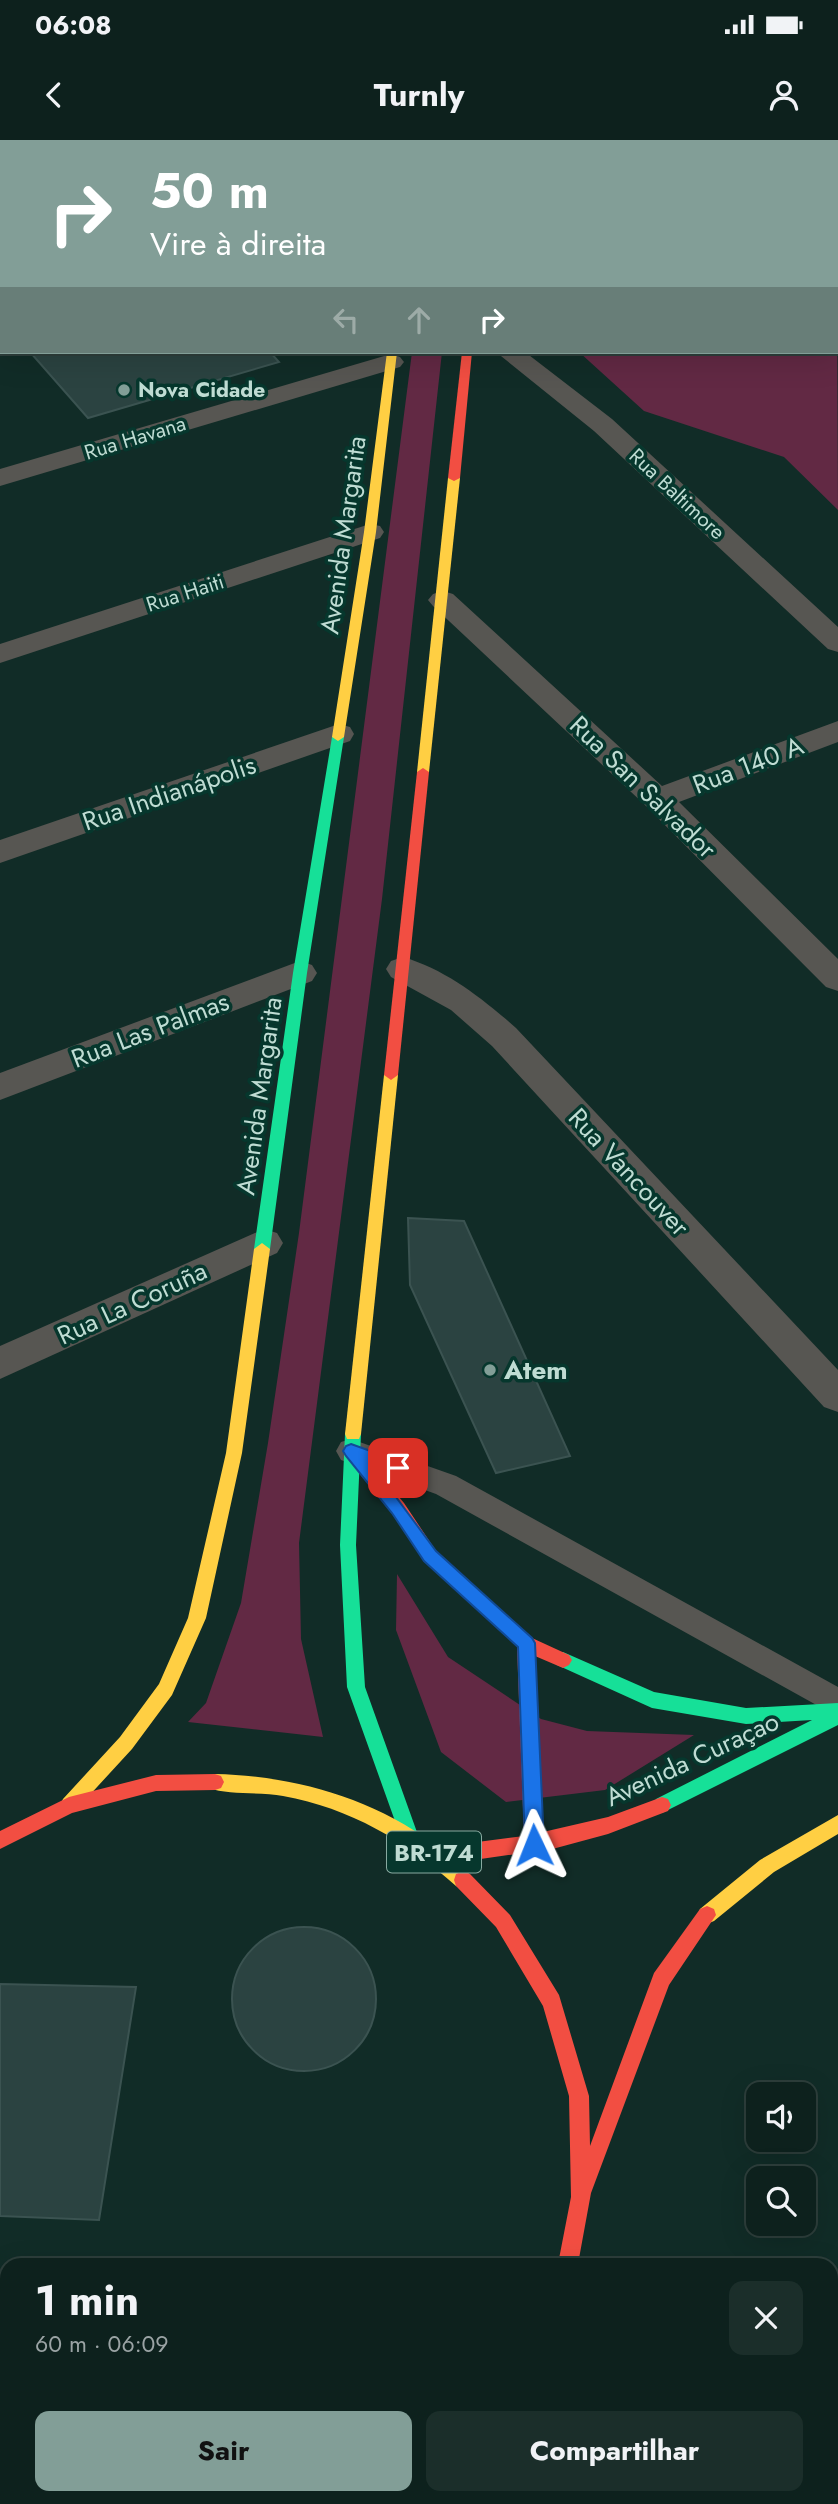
<!DOCTYPE html>
<html lang="pt">
<meta charset="utf-8">
<style>
:root{--surface:#0d211d;--page:#1b2e2a;--text:#f1f3f6;--muted:#9aa3a4;--line:#2d3e3b;--accent:#829e97}
body{margin:0;font-family:Jost,sans-serif;background:var(--page);color:var(--text);height:100vh;display:flex;flex-direction:column;font-size:26px;white-space:nowrap}
*{box-sizing:border-box;margin:0}
p{font-size:23px;color:var(--muted)}
.icon{flex:none;width:38px;height:38px;fill:none;stroke:currentColor;stroke-width:2;stroke-linecap:round;stroke-linejoin:round}
.map{position:relative;flex:1;overflow:hidden}
.panel{position:absolute;left:0px;top:2118px;width:838px;height:247px;display:flex;flex-direction:column;background:var(--surface);border-radius:21px 21px 0 0;box-shadow:0 7px 28px #0002,0 0 0 2px var(--line)}
.panel>*{flex:none}
.top-card{position:absolute;left:0px;top:0px;width:838px;height:214px;box-shadow:0 7px 28px #0002,0 0 0 2px var(--line);background:#829e97;color:#fff;overflow:hidden}
.buttons{position:absolute;left:746px;top:1942px;display:grid;gap:14px}
.buttons a{display:grid;place-items:center;width:70px;height:70px;border-radius:14px;background:var(--surface);box-shadow:0 7px 28px #0002,0 0 0 2px var(--line);font-size:35px}
.pin{position:absolute;display:grid;place-items:center;width:60px;height:60px;color:#fff;margin:-30px;border-radius:14px;box-shadow:0 4px 10px #0006}
.me{position:absolute;width:77px;margin:-38px;rotate:358deg;stroke-linejoin:round;filter:drop-shadow(0 0 5px #0008)}
.turn{display:flex;align-items:center;gap:24px;height:147px;padding:0 35px;font-size:32px}
.turn .icon{width:91px;height:91px;stroke-width:2.5}
.turn b{display:block;font-size:49px;line-height:60px}
.lanes{display:flex;align-items:center;height:66px;padding:0 35px;background:#0003;justify-content:center;gap:35px;direction:ltr}
.lanes .off{opacity:.35}
.round{display:grid;place-items:center;flex:none;width:74px;height:74px;border-radius:14px;background:var(--page)}
.summary{display:flex;align-items:center;justify-content:space-between;height:119px;padding:0 35px}
h1{font-size:42px;font-weight:700;line-height:52px}
.cta{display:flex;gap:14px;margin-top:auto;padding:14px 35px}
.cta a{flex:1;height:80px;border-radius:14px;background:var(--accent);color:#111;font-size:28px;font-weight:700;line-height:80px;text-align:center}
.cta a+a{background:var(--page);color:var(--text)}
.status{display:flex;justify-content:space-between;align-items:center;height:49px;padding:0 35px;background:var(--surface);direction:ltr}
.status svg{height:19px;fill:currentColor}
header{display:flex;justify-content:space-between;align-items:center;height:91px;padding:0 35px;background:var(--surface);font-size:32px;font-weight:700}
.map>svg:first-child{display:block}
.green{fill:#622944}
.building{fill:#2b4341;stroke:#3b5351;stroke-width:2}
.lines{fill:none;stroke-linecap:round;stroke-linejoin:round}
.lane{fill:#575652;fill-rule:evenodd}
.street{fill:#575652;fill-rule:evenodd}
.fast{fill:#16e098;fill-rule:evenodd}
.slow{fill:#ffcf43;fill-rule:evenodd}
.jam{fill:#f24e42;fill-rule:evenodd}
.route{fill:#1a73e8;stroke:#114b97;stroke-width:2}
.poi-dot{fill:#829e97;stroke:#06372d;stroke-width:2.5}
.labels{text-anchor:middle;dominant-baseline:central;stroke-width:7;stroke-linejoin:round;paint-order:stroke}
.far-poi-label{font-size:21px;font-weight:bold;fill:#bfdcd3;stroke:#06372d;text-anchor:start}
.far-street-label{font-size:21px;fill:#bfdcd3;stroke:#06372d}
.shield{fill:#06372d;stroke:#88aaa1;stroke-width:2}
.shield-label{font-size:24px;font-weight:bold;fill:#bfdcd3}
.street-label{font-size:26px;fill:#bfdcd3;stroke:#06372d}
.poi-label{font-size:26px;font-weight:bold;fill:#bfdcd3;stroke:#06372d;text-anchor:start}
</style>
<div class="status"><b>06:08</b><svg viewBox="0 0 49 12"><path d="M0 12V9h3v3zM5 12V6h3v6zM10 12V3h3v9zM15 12V0h3v12zM26 1h20v11H26zM47 4h2v5h-2z"/></svg></div>
<header><svg class="icon" aria-label="back" viewBox="0 0 24 24"><path d="M15 5l-7 7 7 7"/></svg>Turnly<svg class="icon" aria-label="person" viewBox="0 0 24 24"><circle cx="12" cy="8" r="4"/><path d="M4 21q1-7 8-7t8 7"/></svg></header>
<div class="map">
<svg width="838" height="2364" viewBox="0 0 838 2364">
<rect width="100%" height="100%" fill="#112c27"/>
<g class="green">
<polygon points="837,128 838,370 784,317 644,271 579,212 836,212"/>
<polygon points="412,212 442,212 382,759 299,1403 301,1499 323,1597 188,1582 206,1563 241,1463 268,1303 299,1093"/>
<polygon points="397,1434 448,1517 541,1579 587,1591 694,1595 605,1650 506,1662 441,1612 396,1490"/>
</g>
<g class="building">
<polygon points="30,212 270,212 279,222 88,278"/>
<polygon points="408,1078 464,1081 570,1316 496,1333 410,1145"/>
<circle cx="304" cy="1859" r="72"/>
<polygon points="0,1844 136,1847 99,2080 0,2076"/>
<polygon points="838,2340 838,2364 801,2364 811,2357 831,2357 831,2344"/>
</g>
<g class="lines">
<polygon class="lane" points="351,1299 456,1336 838,1547 838,1577 436,1354 341,1320 336,1311 341,1302"/>
<g class="street">
<polygon points="496,212 525,212 612,279 838,487 838,512 828,509 594,291"/>
<polygon points="391,214 400,217 404,222 400,227 0,346 0,329"/>
<polygon points="370,384 380,386 384,392 380,398 0,523 0,504"/>
<polygon points="443,451 453,454 662,646 838,581 838,602 679,662 838,819 838,851 826,847 646,666 433,466 428,460 433,454"/>
<polygon points="339,584 350,587 354,594 350,601 0,723 0,700"/>
<path d="M403,817C447,830 483,859 516,888L838,1230V1272L824,1267L492,906L451,870L391,837L386,829L391,821Z"/>
<polygon points="300,821 312,825 317,833 312,841 0,960 0,933"/>
<polygon points="264,1089 277,1093 283,1103 277,1113 0,1239 0,1206"/>
</g>
<g class="fast">
<polygon points="25,0 39,0 23,2"/>
<polygon points="150,0 165,0 148,2"/>
<rect x="473" y="0" width="10" height="2"/>
<rect x="0" y="43" width="2" height="6"/>
<rect x="0" y="117" width="2" height="6"/>
<polygon points="338,593 344,597 307,833 270,1109 262,1115 254,1109 293,833 332,597"/>
<polygon points="353,1287 359,1289 361,1294 356,1405 365,1547 418,1695 416,1701 409,1704 402,1701 400,1695 347,1547 340,1405 345,1294 347,1289"/>
<polygon points="563,1512 654,1552 746,1568 838,1563 838,1585 662,1673 656,1671 653,1665 656,1659 812,1580 746,1584 652,1568 557,1525 554,1520 557,1515"/>
</g>
<g class="slow">
<polygon points="387,212 397,212 376,392 344,597 338,601 332,597 364,392"/>
<polygon points="454,335 460,338 429,632 423,636 417,632 448,338"/>
<polygon points="391,930 398,935 361,1294 359,1299 347,1299 345,1294 384,935"/>
<polygon points="262,1103 270,1109 242,1313 206,1478 172,1555 132,1609 75,1671 69,1673 63,1671 60,1665 63,1659 120,1597 159,1544 188,1478 226,1313 254,1109"/>
<path d="M215,1634C294,1636 369,1657 433,1703C447,1713 466,1725 472,1740L470,1746L463,1749L456,1746C406,1701 350,1668 283,1656C261,1652 227,1655 209,1648L206,1642L209,1636Z"/>
<polygon points="838,1675 838,1694 774,1732 714,1781 707,1784 700,1781 698,1775 700,1769 760,1720"/>
</g>
<g class="jam">
<rect x="406" y="0" width="10" height="2"/>
<polygon points="462,212 472,212 460,338 454,341 448,338"/>
<polygon points="423,628 429,632 398,935 391,940 384,935 417,632"/>
<polygon points="351,1304 357,1306 404,1363 436,1411 532,1498 569,1515 572,1520 569,1525 563,1528 535,1516 543,1692 608,1677 662,1657 668,1659 671,1665 668,1671 608,1694 534,1714 530,1712 439,1725 432,1722 430,1716 432,1710 439,1707 524,1696 517,1506 424,1421 392,1373 345,1316 343,1311 345,1306"/>
<polygon points="215,1634 221,1636 224,1642 221,1648 215,1650 156,1651 72,1673 0,1709 0,1691 69,1657 156,1635"/>
<polygon points="463,1731 470,1734 510,1775 559,1855 589,1956 590,2006 654,1833 700,1769 707,1766 714,1769 716,1775 669,1845 591,2053 578,2124 558,2124 571,2057 569,1956 543,1866 496,1787 456,1746 454,1740 456,1734"/>
<polygon points="392,2357 419,2357 416,2364 389,2364"/>
</g>
</g>
<polygon class="route" points="351,1304 404,1323 407,1328 404,1333 398,1335 373,1326 436,1411 532,1498 535,1503 544,1705 541,1711 534,1714 528,1711 525,1705 518,1507 424,1421 392,1373 346,1316 343,1311 346,1306"/>
<g class="poi-dot">
<circle cx="124" cy="250" r="7"/>
<circle cx="490" cy="1230" r="7"/>
</g>
<g class="labels">
<g class="far-poi-label">
<text x="138" y="250">Nova Cidade</text>
</g>
<g class="far-street-label">
<text transform="translate(135 298) rotate(-17)">Rua Havana</text>
<text transform="translate(677 354) rotate(43)">Rua Baltimore</text>
<text transform="translate(185 453) rotate(-18)">Rua Haiti</text>
</g>
<rect class="shield" x="387" y="1691.5" width="94" height="41" rx="5"/>
<g class="shield-label">
<text x="434" y="1712">BR-174</text>
</g>
<g class="street-label">
<text transform="translate(343 395) rotate(-82)">Avenida Margarita</text>
<text transform="translate(748 625) rotate(-21)">Rua 140 A</text>
<text transform="translate(643 647) rotate(44)">Rua San Salvador</text>
<text transform="translate(169 653) rotate(-19)">Rua Indianápolis</text>
<text transform="translate(150 890) rotate(-21)">Rua Las Palmas</text>
<text transform="translate(259 956) rotate(-82)">Avenida Margarita</text>
<text transform="translate(629 1032) rotate(47)">Rua Vancouver</text>
<text transform="translate(132 1163) rotate(-25)">Rua La Coruña</text>
<text transform="translate(692 1619) rotate(-25)">Avenida Curaçao</text>
</g>
<g class="poi-label">
<text x="504" y="1230">Atem</text>
</g>
</g>
</svg>
<div class="buttons">
<a><svg class="icon" aria-label="sound" viewBox="0 0 24 24"><path d="M4 9h4l5-4v14l-5-4H4zM17 9q2 3 0 6"/></svg></a>
<a><svg class="icon" aria-label="search" viewBox="0 0 24 24"><circle cx="10" cy="10" r="6"/><path d="M15 15l6 6"/></svg></a>
</div>
<div class="pin" style="left:398px;top:1328px;background:#d93025"><svg class="icon" aria-label="arrive" viewBox="0 0 24 24"><path d="M6 21V4h12l-3 4 3 4H6"/></svg></div>
<svg class="me" style="left:534px;top:1705px" viewBox="-20 -20 40 40"><path d="M0-17L14 15 0 8-14 15z" fill="#1a73e8" stroke="#fff" stroke-width="4"/></svg>
<div class="top-card">
<div class="turn"><svg class="icon" aria-label="right" viewBox="0 0 24 24"><path d="M7 20v-9h11M14 6l5 5-5 5"/></svg><div><b>50 m</b>Vire à direita</div></div>
<div class="lanes"><svg class="icon off" aria-label="left" viewBox="0 0 24 24"><path d="M17 20v-9H6M10 6l-5 5 5 5"/></svg><svg class="icon off" aria-label="ahead" viewBox="0 0 24 24"><path d="M12 20V5M6 11l6-6 6 6"/></svg><svg class="icon" aria-label="right" viewBox="0 0 24 24"><path d="M7 20v-9h11M14 6l5 5-5 5"/></svg></div>
</div>
<section class="panel">
<div class="summary"><div><h1>1 min</h1><p>60 m · 06:09</p></div><a class="round"><svg class="icon" aria-label="close" viewBox="0 0 24 24"><path d="M6 6l12 12M18 6L6 18"/></svg></a></div>
<div class="cta"><a>Sair</a><a>Compartilhar</a></div>
</section>
</div>
